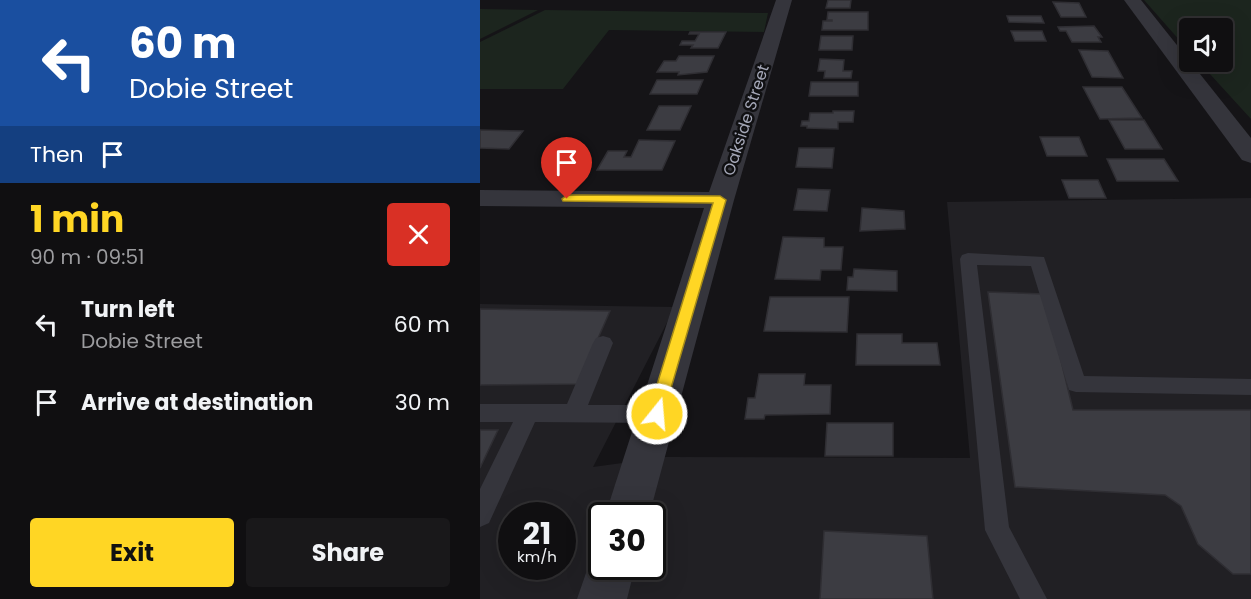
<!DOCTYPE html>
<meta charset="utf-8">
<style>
:root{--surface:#100f11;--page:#19181a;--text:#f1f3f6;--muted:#9c9c9f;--line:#302f31;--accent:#ffd624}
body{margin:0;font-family:Poppins,sans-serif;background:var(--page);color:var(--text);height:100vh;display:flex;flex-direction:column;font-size:22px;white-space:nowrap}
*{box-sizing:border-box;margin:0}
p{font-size:20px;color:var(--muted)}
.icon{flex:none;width:33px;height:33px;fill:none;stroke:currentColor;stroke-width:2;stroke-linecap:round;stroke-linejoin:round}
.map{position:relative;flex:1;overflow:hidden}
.drawer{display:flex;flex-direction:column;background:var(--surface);width:480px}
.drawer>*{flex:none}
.hud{background:#1a4fa0;color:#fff;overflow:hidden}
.tools{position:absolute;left:699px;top:18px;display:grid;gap:12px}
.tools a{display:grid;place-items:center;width:54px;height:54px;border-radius:6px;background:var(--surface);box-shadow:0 6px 24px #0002,0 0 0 2px var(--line);font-size:30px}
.speed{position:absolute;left:18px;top:502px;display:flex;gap:12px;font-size:30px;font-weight:700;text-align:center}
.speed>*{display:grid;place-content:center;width:78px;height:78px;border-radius:50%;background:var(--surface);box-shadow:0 6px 24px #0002,0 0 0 2px var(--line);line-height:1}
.speed small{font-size:15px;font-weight:400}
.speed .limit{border:3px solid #111;border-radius:9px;background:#fff;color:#111}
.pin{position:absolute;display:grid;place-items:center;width:51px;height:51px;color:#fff;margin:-62px -26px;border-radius:50% 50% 50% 0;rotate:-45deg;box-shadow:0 0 6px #0007}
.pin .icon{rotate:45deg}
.me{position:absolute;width:66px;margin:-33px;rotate:17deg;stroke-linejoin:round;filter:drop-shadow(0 0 4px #0008)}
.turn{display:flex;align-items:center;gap:21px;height:126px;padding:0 30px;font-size:27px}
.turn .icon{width:78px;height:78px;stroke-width:2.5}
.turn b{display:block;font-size:42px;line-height:51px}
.then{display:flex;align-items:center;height:57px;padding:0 30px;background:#0003;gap:12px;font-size:22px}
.round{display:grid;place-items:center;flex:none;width:63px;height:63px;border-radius:6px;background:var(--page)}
.head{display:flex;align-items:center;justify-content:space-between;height:102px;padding:0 30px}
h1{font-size:36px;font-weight:700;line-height:45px;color:var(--accent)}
.button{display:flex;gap:12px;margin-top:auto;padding:12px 30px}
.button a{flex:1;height:69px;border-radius:6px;background:var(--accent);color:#111;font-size:24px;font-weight:700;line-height:69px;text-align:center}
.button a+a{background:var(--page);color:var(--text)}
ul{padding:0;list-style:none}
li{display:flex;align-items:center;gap:18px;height:78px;padding:0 30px}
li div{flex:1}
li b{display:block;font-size:22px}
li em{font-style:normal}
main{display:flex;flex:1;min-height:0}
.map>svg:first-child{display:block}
.built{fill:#212024;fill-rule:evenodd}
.green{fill:#1c251e}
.building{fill:#3c3c42;stroke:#2f2e33;stroke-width:1.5}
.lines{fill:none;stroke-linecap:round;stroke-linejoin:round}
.lane{fill:#35353c;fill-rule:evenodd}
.street{fill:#35353c;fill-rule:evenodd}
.route{fill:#ffd624;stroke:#a68b17;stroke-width:1.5}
.labels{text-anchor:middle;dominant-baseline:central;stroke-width:5;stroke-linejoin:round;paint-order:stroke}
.street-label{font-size:16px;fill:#a5a8b8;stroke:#101012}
</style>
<main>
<section class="drawer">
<div class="hud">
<div class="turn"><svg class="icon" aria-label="left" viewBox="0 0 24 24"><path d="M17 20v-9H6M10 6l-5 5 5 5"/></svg><div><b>60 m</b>Dobie Street</div></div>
<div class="then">Then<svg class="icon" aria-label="arrive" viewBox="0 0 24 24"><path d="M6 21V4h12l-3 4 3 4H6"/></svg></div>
</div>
<div class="head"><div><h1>1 min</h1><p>90 m · 09:51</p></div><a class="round" style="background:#d93025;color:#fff"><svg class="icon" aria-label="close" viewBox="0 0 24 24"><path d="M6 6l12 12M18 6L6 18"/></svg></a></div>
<ul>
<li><svg class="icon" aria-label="left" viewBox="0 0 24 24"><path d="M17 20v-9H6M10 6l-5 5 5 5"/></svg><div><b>Turn left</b><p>Dobie Street</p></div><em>60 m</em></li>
<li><svg class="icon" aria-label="arrive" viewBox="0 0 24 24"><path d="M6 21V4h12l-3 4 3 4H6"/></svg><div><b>Arrive at destination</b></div><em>30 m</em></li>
</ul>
<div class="button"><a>Exit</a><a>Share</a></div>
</section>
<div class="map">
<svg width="771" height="599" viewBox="0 0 771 599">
<rect width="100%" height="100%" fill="#151417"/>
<path class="built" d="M771,198V599H0V304L195,307L113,467L186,457L490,458L467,202ZM32,516H82V567H32ZM122,516H172V567H122Z"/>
<g class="green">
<polygon points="664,0 771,0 771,119 719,62 742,62 742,28 710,28 709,51"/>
<polygon points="0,9 58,10 0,39"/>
<polygon points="65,10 288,13 284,32 129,30 83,89 0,89 0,42"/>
</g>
<g class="building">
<polygon points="348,0 371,0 370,8 346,8"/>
<polygon points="573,2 599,3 606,17 581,17"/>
<polygon points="348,12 388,12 388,30 342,30 343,21 352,21 352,20 347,20"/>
<polygon points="527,16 561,16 564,23 529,22"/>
<polygon points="614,26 622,37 618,37 621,42 592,42 586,31 580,31 578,27"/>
<polygon points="531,31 562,31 566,41 535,41"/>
<polygon points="210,32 246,32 238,48 211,48 213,45 200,45 202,41 215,41 219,34 209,34"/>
<polygon points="341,36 373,36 372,50 339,50"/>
<polygon points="599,50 628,51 643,78 612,77"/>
<polygon points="199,56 234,56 227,72 198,75 199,72 177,72 184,61 196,61"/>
<polygon points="340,59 364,60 363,71 372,71 371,78 344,78 345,71 338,71"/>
<polygon points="177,80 223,80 217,94 170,94"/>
<polygon points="331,82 378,82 378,96 329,96"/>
<polygon points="603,87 642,87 662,118 620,119"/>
<polygon points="179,106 211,106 200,130 167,130"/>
<polygon points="353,111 374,111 373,122 358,122 358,129 327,128 327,126 321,126 322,121 329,121 330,113 353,113"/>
<polygon points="629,120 664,120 682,149 645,149"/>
<polygon points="0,130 43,131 29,149 0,148"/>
<polygon points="560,137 599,137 607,156 567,156"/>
<polygon points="159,140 195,141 182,170 117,170 128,151 147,151 144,157 151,157"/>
<polygon points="319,148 354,148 352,168 316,167"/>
<polygon points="627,159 684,159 698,181 637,181"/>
<polygon points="582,180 618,180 626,198 589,198"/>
<polygon points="318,189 350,190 347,211 314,210"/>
<polygon points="382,208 424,211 425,229 380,231"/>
<polygon points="303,237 344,238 344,247 363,247 361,270 341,270 340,280 295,279"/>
<polygon points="374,269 417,271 417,291 367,290 368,277 373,277"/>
<polygon points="508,292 565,294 593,410 771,410 771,574 753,574 718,544 701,506 685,495 535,487"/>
<polygon points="290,297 369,297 367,332 284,331"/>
<polygon points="0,309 130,311 98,384 0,385"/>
<polygon points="377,334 422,334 422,343 457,343 460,365 376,365"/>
<polygon points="279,374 325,374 324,385 351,385 350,414 285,415 284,419 265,419 268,398 275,398"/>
<polygon points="347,423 413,423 413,456 345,456"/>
<polygon points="0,430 18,430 0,468"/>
<polygon points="344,531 447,536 453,599 340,599"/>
</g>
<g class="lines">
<g class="lane">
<polygon points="488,253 564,257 604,376 771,379 771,395 596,392 589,390 551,266 497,265 529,527 567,599 540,599 505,530 480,259 482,255"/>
<polygon points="123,336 130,338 133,343 108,405 177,405 185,408 188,414 185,420 177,423 55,422 9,523 0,527 0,489 33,422 0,422 0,404 87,404 113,343 116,338"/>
</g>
<g class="street">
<polygon points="296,0 312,0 254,200 169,516 125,516 224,208 0,206 0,190 229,192"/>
<polygon points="644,0 661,0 771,138 771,163 762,160"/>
<polygon points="122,547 122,567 155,567 147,599 97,599 114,550"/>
</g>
</g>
<polygon class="route" points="87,195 240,196 246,200 182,419 177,421 171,419 168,414 233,203 83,201 82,199"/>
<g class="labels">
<g class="street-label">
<text transform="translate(266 120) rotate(-72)">Oakside Street</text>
</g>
</g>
</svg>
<div class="tools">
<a><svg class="icon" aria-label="sound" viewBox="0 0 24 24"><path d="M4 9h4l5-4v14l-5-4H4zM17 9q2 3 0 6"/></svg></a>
</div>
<div class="speed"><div>21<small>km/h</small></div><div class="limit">30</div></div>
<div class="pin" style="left:87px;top:199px;background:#d93025"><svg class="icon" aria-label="arrive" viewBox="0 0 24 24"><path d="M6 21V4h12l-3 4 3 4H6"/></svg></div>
<svg class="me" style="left:177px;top:414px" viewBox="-20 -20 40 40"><circle r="17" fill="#ffd624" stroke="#fff" stroke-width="3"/><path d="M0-11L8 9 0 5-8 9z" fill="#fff"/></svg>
</div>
</main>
